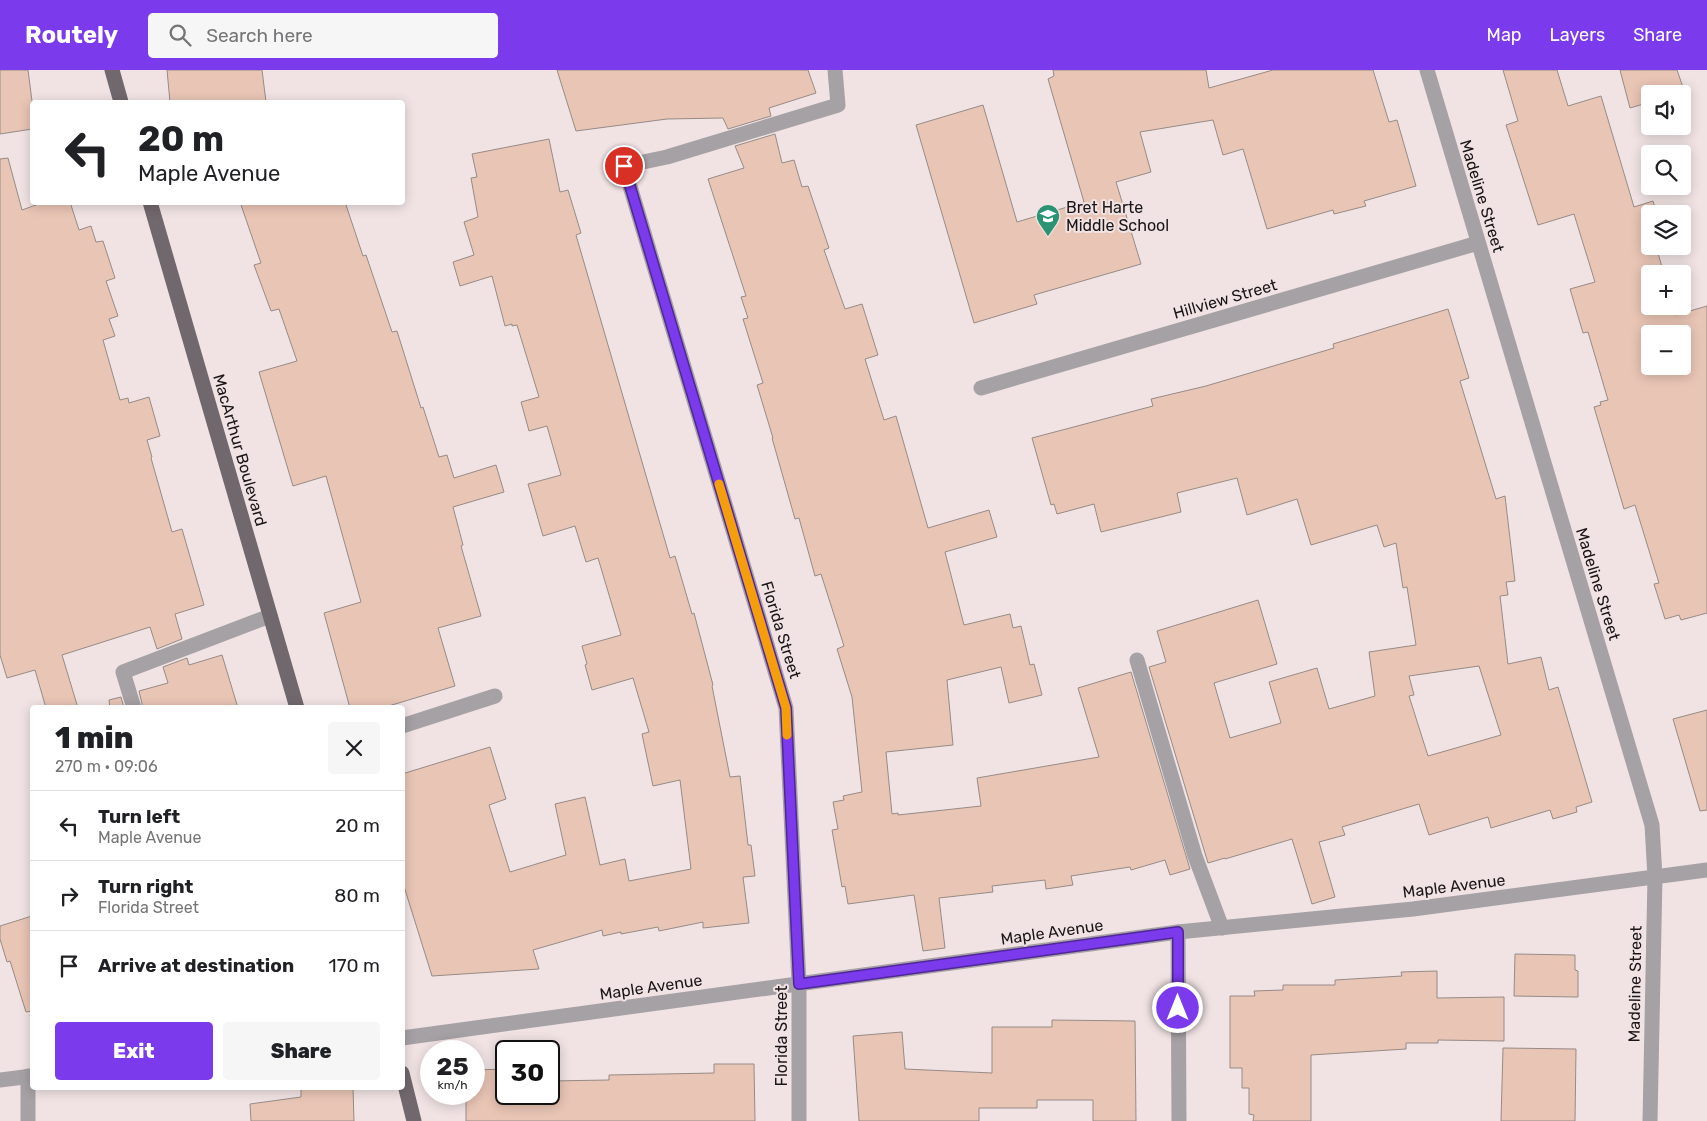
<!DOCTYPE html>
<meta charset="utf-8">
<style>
:root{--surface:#fff;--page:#f6f6f6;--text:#202124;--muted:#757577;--line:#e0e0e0;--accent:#7c3aed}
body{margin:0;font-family:Rubik,sans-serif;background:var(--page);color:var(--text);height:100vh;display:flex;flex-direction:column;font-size:19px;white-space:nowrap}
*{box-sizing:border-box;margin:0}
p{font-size:16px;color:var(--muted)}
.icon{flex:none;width:28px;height:28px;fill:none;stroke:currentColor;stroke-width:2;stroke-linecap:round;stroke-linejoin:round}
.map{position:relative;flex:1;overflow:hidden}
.drawer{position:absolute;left:30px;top:635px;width:375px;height:385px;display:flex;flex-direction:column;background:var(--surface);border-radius:5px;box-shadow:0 2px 12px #0003}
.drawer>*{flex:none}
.top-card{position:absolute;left:30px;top:30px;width:375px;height:105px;border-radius:5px;box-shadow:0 2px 12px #0003;background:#fff;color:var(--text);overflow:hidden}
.tools{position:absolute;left:1641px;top:15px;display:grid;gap:10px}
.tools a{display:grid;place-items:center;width:50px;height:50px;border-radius:5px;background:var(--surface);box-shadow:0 2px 12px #0003;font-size:25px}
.speed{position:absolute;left:420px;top:970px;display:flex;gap:10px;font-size:25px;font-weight:700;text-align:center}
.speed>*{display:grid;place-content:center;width:65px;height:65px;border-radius:50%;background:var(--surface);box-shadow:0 2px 12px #0003;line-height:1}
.speed small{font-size:12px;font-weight:400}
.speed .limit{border:2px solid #111;border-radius:8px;background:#fff;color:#111}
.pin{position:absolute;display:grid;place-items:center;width:42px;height:42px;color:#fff;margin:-21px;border:2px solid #fff;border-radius:50%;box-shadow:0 1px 5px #0007}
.me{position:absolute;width:55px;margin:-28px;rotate:0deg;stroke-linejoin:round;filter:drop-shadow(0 0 4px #0008)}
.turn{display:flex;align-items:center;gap:18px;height:105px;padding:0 25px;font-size:22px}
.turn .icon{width:65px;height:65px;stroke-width:2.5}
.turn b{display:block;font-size:35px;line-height:42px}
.round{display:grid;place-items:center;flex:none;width:52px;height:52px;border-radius:5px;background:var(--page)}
.head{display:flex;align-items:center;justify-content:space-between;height:85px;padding:0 25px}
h1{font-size:30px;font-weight:800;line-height:38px}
.action{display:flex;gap:10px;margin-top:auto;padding:10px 25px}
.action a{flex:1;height:58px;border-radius:5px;background:var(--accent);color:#fff;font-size:20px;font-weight:800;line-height:58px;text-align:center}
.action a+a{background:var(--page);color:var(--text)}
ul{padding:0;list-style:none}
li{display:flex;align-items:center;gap:15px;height:70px;padding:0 25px;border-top:1px solid var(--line)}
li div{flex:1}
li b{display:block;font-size:19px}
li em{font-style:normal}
header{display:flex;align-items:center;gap:30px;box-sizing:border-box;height:70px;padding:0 25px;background:var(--accent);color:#fff}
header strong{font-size:24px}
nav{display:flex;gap:28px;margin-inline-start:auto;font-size:18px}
.search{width:350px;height:45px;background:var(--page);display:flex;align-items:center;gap:12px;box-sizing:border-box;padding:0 18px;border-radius:5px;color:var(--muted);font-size:19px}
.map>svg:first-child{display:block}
.building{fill:#e9c5b5;stroke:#968b86;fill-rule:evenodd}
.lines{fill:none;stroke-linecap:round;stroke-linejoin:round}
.minor{stroke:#a6a1a4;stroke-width:15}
.major{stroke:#70686c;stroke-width:15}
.route-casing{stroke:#51269a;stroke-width:12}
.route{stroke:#7c3aed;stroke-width:9}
.slow{stroke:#f59e0b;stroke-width:9}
.labels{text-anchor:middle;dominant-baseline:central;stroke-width:4;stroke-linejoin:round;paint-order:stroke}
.street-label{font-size:16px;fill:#1a1516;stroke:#f1e3e4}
.poi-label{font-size:16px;fill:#1a1516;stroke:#f1e3e4;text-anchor:start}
</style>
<header>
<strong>Routely</strong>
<div class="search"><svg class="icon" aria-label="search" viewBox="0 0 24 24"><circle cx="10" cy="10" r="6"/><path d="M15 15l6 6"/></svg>Search here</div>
<nav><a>Map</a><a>Layers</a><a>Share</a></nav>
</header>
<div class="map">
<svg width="1707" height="1051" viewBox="0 0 1707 1051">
<rect width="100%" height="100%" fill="#f1e3e4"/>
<g class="building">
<polygon points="0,0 28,0 32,31 32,59 0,64"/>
<polygon points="167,0 262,0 266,32 170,32"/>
<polygon points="557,0 808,0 816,23 769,38 771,46 728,59 723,48 667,49 576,61"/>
<polygon points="1053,0 1206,0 1209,18 1273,0 1373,0 1389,52 1397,50 1416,116 1364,131 1366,136 1334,144 1333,140 1267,159 1243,79 1223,85 1213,50 1140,62 1151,102 1116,112 1141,194 1034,225 1037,234 974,253 916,55 983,35 1017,152 1084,132 1048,9 1054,6"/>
<path d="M1503,0H1557L1568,36L1601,26L1634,137L1653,131L1657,144H1650V176H1656L1664,204H1650V236H1674L1676,245L1707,236V543L1681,550L1679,545L1665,549L1654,514L1659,513L1635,435L1624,439L1594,337L1601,335L1600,332L1608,330L1588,262L1583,263L1570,219L1595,212L1574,144L1538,155L1506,55L1518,51ZM1650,264H1682V296H1650Z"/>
<polygon points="1620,0 1677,0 1685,23 1650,24 1650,32 1630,38"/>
<polygon points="775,64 782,93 794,90 802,117 808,116 829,178 824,180 845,239 862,234 878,285 865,289 884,350 896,346 928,458 989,440 997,467 945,482 964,555 1010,544 1013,558 1021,556 1030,595 1034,594 1042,625 1009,633 1001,597 947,610 953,675 886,682 892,744 898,743 898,745 981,736 977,708 1099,687 1078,618 1131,602 1190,799 1170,805 1165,790 1131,800 1130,797 1071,806 1073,815 1046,819 1045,810 992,816 993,822 939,828 945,878 923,881 914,825 848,834 845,816 842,817 832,760 838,759 833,732 844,730 843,726 862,722 852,627 837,579 844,576 821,504 815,506 799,448 795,449 772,368 773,368 757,315 763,313 743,249 748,248 741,227 746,226 708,109 744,98 735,76"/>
<polygon points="549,69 560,122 568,120 581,163 576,165 670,488 675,486 692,544 694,543 713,615 712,616 730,707 740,706 748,775 751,775 755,806 743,807 749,853 703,858 703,852 659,861 658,857 621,864 621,862 603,866 602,860 533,880 539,899 432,906 402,810 402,704 490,677 506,729 489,735 510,802 566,785 555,734 585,727 600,795 625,789 629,811 691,799 680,710 653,716 642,664 649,662 633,608 592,620 585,595 587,594 582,576 621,565 598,488 586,492 575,456 543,466 528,414 561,405 547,356 529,361 521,332 539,327 517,255 512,256 512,254 505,256 492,206 460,216 453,192 474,185 464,152 478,147 471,108 477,107 472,84"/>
<polygon points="8,88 22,140 44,132 70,132 79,160 91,156 96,172 103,171 115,208 106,211 118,246 109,249 115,266 103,270 120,330 128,328 129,333 149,327 160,366 147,370 152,387 151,388 172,462 182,459 204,535 175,544 182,569 157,579 150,557 62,585 78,638 46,638 35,600 7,608 0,585 0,89"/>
<polygon points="240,132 345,132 363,186 366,185 392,262 397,261 421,338 423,337 439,387 447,385 454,408 496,395 504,422 453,437 463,475 461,476 481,546 438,558 455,616 382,638 350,638 324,543 361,532 326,406 293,416 259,302 297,291 279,239 271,241 254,195 261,193"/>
<path d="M1448,239L1469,308L1460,311L1496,429L1505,426L1515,511L1506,512L1508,525L1500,526L1508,594L1541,587L1549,620L1558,617L1592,732L1576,737L1577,742L1553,749L1550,740L1491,758L1488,747L1429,765L1419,734L1342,757L1345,765L1319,772L1335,827L1312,834L1292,769L1225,789V788L1208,793L1149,597L1166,592L1157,561L1258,530L1277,594L1214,613L1230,668L1281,653L1269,612L1317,598L1329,639L1375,626L1369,582L1416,575L1407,517L1403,518L1396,473L1384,477L1377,455L1311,475L1297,429L1247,445L1237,408L1177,423L1181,442L1101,462L1094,434L1057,444L1054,434L1051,435L1032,368L1153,336L1151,329L1206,316L1334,278L1333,274ZM1479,596L1501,665L1428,686L1409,626L1414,625L1409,606Z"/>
<polygon points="222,585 238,638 143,638 139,621 168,613 163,597 187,588 189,595"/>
<polygon points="121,627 124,638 110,638 109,630"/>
<polygon points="1707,640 1707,740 1700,741 1673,649"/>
<polygon points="32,846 32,941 26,942 10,891 7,892 0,869 0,856"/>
<polygon points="1515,884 1575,885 1575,900 1578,901 1578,927 1514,926"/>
<polygon points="1437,901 1437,928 1504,927 1504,971 1438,970 1438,973 1406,973 1406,979 1311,985 1311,1051 1253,1051 1254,1045 1249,1044 1249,1018 1242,1018 1242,998 1230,998 1230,926 1255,926 1254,921 1283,920 1283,915 1335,915 1335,910 1402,906 1401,902"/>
<polygon points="1052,950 1135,951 1136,1051 1093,1051 1093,1030 1037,1030 1037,1038 979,1038 979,1051 859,1051 853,966 902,962 905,999 992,1003 992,957 1052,957"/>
<polygon points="1503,978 1576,979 1575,1051 1501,1051"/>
<polygon points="714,994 754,994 755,1051 466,1051 466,1024 474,1024 474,1000 506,999 506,1024 549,1024 549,1011 609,1010 609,1005 714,1003"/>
<polygon points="301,1018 353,1018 354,1051 251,1051 250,1034 301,1027"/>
</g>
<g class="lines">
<g class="minor">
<polyline points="1427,0 1652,755 1655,807 1650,1051"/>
<polyline points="981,318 1478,173"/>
<polyline points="1137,590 1195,786 1222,858"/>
<polyline points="134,638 123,602 270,546"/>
<polyline points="402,656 495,626"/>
<polyline points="1178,862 1179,1051"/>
<polyline points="402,968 1178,862 1413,839 1707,800"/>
<polyline points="28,1006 28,1051"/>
<polyline points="0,1010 32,1006"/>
<polyline points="799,1051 799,914 786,638 624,96 667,87 838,35 835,0"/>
</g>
<g class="major">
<polyline points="112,0 121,32"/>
<polyline points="150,132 297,638"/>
<polyline points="402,1003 414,1051"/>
</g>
</g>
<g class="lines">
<g class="route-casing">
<polyline id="route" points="624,96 786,638 799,914 1178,862 1178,938"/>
</g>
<use href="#route" class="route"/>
<polyline class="slow" points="719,414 786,638 787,665"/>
</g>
<defs>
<g id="school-pin" transform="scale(1.25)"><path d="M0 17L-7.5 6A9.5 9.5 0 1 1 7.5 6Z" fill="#299372" stroke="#f1e3e4"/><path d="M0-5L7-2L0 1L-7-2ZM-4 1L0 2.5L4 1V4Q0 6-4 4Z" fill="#fff"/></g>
</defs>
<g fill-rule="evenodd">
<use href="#school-pin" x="1048" y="146"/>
</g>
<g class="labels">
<g class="street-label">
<text transform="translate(1482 126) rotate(73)">Madeline Street</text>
<text transform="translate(1225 229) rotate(-16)">Hillview Street</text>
<text transform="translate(240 380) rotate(74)">MacArthur Boulevard</text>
<text transform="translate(1598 514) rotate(73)">Madeline Street</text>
<text transform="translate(781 560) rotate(73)">Florida Street</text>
<text transform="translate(1454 816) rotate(-7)">Maple Avenue</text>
<text transform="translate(1052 862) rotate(-8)">Maple Avenue</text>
<text transform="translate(1635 914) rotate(-89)">Madeline Street</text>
<text transform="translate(651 917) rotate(-8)">Maple Avenue</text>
<text transform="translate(781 966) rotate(-90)">Florida Street</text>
</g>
<g class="poi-label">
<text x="1066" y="137">Bret Harte<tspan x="1066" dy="18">Middle School</tspan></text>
</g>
</g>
</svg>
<div class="tools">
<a><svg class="icon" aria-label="sound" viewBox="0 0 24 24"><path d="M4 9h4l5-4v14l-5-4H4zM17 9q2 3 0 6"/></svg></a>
<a><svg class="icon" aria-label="search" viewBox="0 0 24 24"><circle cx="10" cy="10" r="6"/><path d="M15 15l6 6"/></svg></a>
<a><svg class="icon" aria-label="layers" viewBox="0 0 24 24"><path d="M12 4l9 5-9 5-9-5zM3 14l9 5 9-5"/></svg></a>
<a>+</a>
<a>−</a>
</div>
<div class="speed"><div>25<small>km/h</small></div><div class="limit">30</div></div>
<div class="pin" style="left:624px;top:96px;background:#d93025"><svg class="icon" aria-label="arrive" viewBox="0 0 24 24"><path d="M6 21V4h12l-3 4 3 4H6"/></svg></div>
<svg class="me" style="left:1178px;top:938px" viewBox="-20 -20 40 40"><circle r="17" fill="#7c3aed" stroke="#fff" stroke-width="3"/><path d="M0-11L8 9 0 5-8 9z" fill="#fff"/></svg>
<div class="top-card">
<div class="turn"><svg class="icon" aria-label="left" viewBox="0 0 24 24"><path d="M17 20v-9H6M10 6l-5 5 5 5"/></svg><div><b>20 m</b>Maple Avenue</div></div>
</div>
<section class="drawer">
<div class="head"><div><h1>1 min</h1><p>270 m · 09:06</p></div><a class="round"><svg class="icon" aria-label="close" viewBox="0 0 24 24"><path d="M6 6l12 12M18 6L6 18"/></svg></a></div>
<ul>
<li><svg class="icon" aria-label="left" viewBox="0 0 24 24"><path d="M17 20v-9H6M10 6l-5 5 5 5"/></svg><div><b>Turn left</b><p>Maple Avenue</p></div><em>20 m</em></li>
<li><svg class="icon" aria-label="right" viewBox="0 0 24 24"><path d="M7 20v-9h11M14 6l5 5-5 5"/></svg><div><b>Turn right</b><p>Florida Street</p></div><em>80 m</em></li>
<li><svg class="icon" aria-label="arrive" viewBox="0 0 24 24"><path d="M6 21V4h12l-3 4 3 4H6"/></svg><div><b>Arrive at destination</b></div><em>170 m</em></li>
</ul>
<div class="action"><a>Exit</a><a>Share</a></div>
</section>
</div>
